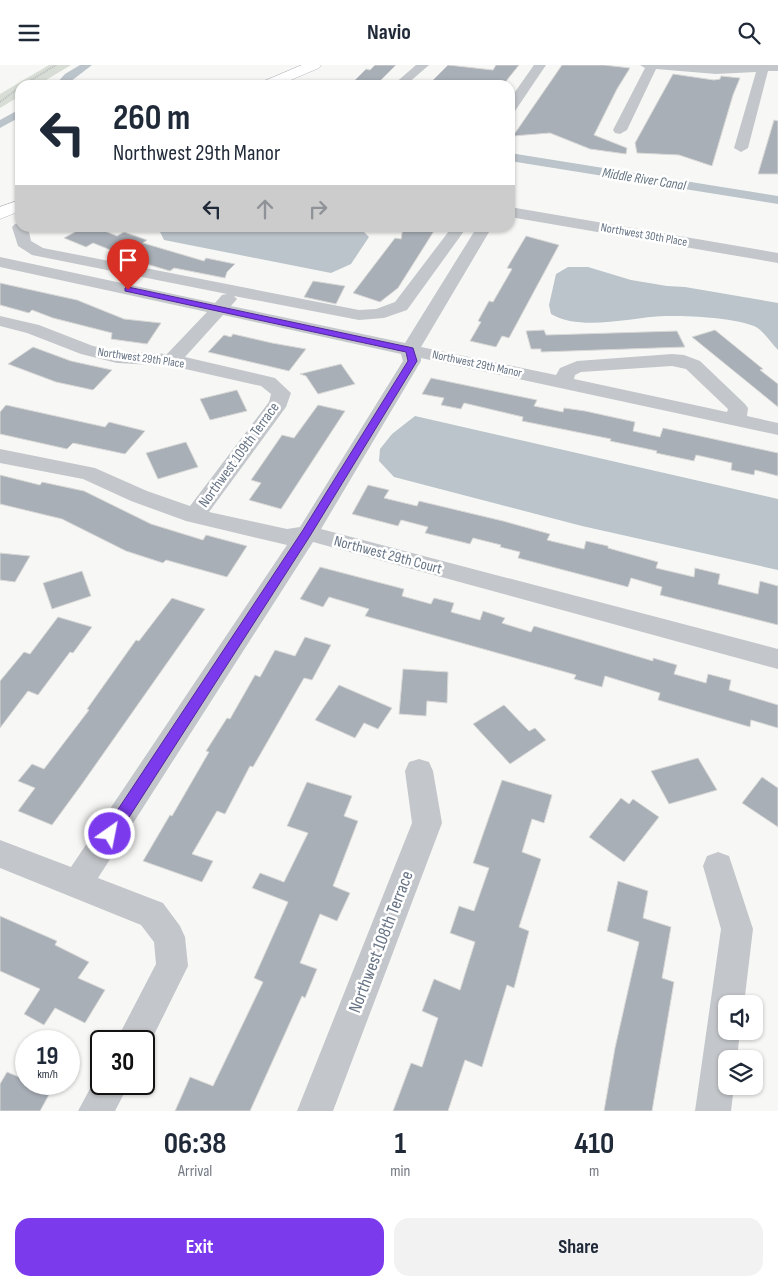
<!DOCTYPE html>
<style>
:root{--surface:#fff;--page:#f2f2f3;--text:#1f2937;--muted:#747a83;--accent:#7c3aed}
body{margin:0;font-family:"Sofia Sans Condensed",sans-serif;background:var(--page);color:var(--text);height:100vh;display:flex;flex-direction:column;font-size:19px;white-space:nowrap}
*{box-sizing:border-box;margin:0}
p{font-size:16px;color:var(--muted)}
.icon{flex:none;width:28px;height:28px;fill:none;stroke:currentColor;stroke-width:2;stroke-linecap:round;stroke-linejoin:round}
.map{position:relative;height:1046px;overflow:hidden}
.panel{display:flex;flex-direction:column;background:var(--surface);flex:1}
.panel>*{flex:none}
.guide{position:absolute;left:15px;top:15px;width:500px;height:152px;border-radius:15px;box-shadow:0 1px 4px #0004;background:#fff;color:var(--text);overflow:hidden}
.buttons{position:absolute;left:718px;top:930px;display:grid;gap:10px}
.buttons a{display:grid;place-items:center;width:45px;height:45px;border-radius:10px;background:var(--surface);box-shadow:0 1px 4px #0004;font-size:25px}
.speed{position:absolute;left:15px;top:965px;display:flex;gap:10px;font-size:25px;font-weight:700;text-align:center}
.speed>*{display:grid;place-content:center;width:65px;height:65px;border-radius:50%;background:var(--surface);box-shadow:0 1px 4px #0004;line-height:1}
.speed small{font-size:12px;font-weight:400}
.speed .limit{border:2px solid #111;border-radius:8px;background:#fff;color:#111}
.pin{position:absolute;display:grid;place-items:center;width:42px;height:42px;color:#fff;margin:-51px -21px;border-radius:50% 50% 50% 0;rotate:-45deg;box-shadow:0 0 5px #0007}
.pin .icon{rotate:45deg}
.me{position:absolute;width:55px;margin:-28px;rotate:33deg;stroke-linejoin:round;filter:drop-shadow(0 0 4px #0008)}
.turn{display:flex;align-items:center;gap:18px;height:105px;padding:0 15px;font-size:22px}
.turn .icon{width:65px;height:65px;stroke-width:2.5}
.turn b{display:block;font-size:35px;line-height:42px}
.lanes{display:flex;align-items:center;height:48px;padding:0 15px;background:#0003;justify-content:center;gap:25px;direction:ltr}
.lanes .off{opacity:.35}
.eta{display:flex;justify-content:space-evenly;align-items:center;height:85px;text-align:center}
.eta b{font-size:30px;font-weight:700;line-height:35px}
.action{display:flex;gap:10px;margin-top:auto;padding:10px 15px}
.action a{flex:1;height:58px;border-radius:15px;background:var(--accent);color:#fff;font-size:20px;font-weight:700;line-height:58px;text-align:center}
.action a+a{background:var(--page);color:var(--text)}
header{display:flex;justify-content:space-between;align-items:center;height:65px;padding:0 15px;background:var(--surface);font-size:22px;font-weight:700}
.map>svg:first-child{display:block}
.green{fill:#d8ded6}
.water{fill:#bbc4ca}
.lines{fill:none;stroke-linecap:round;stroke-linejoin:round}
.canal{fill:#bbc4ca;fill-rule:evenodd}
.building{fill:#a9afb7;stroke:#d9d9d7}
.major-casing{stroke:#b6babe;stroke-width:1}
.path{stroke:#bbbdc0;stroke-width:2;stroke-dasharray:1 1;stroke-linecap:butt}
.minor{fill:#c3c6ca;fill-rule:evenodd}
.major{fill:#fff;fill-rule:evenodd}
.route{fill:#7c3aed;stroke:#51269a}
.labels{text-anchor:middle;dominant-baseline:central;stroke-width:5;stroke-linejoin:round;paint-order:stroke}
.far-street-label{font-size:12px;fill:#677485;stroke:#fff}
.far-water-label{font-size:14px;font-style:italic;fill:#637480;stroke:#fff}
.street-label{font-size:15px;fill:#677485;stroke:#fff}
.near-street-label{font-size:18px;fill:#677485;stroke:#fff}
</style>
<header><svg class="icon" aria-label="menu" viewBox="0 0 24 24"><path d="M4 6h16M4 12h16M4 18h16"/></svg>Navio<svg class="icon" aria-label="search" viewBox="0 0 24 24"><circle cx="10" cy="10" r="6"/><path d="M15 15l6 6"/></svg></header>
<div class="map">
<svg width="778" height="1046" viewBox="0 0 778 1046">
<rect width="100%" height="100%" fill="#f7f8f5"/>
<polygon class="green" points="49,0 71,0 38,20 20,20 20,31 0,43 0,29"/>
<g class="water">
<polygon points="158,163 360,163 369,172 351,199 331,208 164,175"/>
<path d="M568,202H588L631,215L667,221L685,222L778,238V285C771,278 762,264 754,261C730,252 691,251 665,251C631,252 582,267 551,249L549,240L556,209Z"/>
<polygon points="415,351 778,434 778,505 582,461 394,412 379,396 380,384 392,369"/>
</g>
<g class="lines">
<g class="canal">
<polygon points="80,0 92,0 66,20 55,20 65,9"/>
<polygon points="20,44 20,52 0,63 0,55"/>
<polygon points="510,88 778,131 778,139 510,96"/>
</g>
</g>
<g class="building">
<polygon points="375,0 396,0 376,20 350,20 366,4 370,5"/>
<polygon points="448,0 493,5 496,0 519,0 503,20 428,20"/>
<polygon points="562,0 604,0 630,3 617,24 594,70 627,83 626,89 590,84 550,68 513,71"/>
<polygon points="673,9 714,15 720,14 721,11 740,13 733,30 712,101 679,90 637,88 635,78"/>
<polygon points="774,55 778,56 778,109 758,109"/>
<polygon points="84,162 95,162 117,171 124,167 147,175 143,178 204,196 206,193 235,199 227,207 225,213 174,203 170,206 143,198 93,178 86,182 64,173"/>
<polygon points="403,162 424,162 424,166 434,166 398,223 380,237 353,228 395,173 401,174"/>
<polygon points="526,171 559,180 509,273 502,271 496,282 470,276 481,257 478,256 489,236 493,237 512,204 507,203"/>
<polygon points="313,216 345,221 336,239 304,232"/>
<polygon points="0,218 77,235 124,254 161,258 147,279 111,274 112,268 53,253 32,245 29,248 0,240"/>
<polygon points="544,265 546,270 677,266 685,282 541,287 541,284 531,284 526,266"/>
<polygon points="715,265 763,304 760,305 778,319 778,342 692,272"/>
<polygon points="233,269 272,278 306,284 289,306 208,287 224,270 231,272"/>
<polygon points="33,282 71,296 112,305 93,325 56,317 8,299"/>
<polygon points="341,299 355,319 318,329 306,311 300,309"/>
<polygon points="431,313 537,335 534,341 563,347 564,343 585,346 635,357 633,366 660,372 663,363 778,388 778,411 755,405 754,410 731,405 732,398 696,390 694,396 656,388 657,386 610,376 611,374 522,356 523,352 464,338 461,344 441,340 444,333 422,329"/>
<polygon points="237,325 247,346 210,355 200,334"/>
<polygon points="6,340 105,362 109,357 145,366 125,389 73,378 67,384 0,369 0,347"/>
<polygon points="318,340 345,346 281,444 249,435 261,418 251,415 282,370 294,373"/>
<polygon points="186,377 198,402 158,414 146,388"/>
<polygon points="0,410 40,420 42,417 84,426 151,459 203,475 206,470 247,481 227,512 166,495 163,498 126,486 62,454 0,439"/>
<polygon points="368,420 389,425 384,433 417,441 419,436 503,456 550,469 547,475 584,484 586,476 608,481 608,483 658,497 656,503 694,512 695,503 720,509 718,519 758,529 760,516 778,521 778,560 660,530 662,522 631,513 628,522 518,493 520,487 500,482 501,480 473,473 470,479 425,468 428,462 401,455 398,461 352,449"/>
<polygon points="0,488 30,491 15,517 0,515"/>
<polygon points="320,502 404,524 402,531 431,539 434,533 454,538 451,547 480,555 483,546 505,553 502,558 531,567 534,561 653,596 653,593 677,600 674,609 706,618 708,609 731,615 729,625 778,640 778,663 751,655 750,662 692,645 658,635 660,628 605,611 602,622 574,614 576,610 365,551 369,544 329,532 323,542 300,534"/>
<polygon points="82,506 91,531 52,544 43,518"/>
<polygon points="172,533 205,544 82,719 52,760 18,746 35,723 18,716 32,699 44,704 89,645 87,644 136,575 139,576"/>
<polygon points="58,552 92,562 73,588 70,587 38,630 28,626 0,663 0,616 24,587 30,589"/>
<polygon points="305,572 331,580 312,615 304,613 253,702 250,701 225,749 217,746 192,789 213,796 202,817 143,796 170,750 172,751 209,687 206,686 227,653 230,654 255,610 260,612 275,585 295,591"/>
<polygon points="403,604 448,607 447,638 427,636 426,651 399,649"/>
<polygon points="339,620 392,643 378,664 364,658 355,673 315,655"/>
<polygon points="504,640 529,666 535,663 546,675 510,699 473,659"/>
<polygon points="698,693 717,725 669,739 651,706"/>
<polygon points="762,712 778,723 778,762 742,738"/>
<polygon points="502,715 552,730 544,758 532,754 522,787 541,794 519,862 529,866 514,923 507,920 482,1002 465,995 448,1046 393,1046 411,998 422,1002 438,953 422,946 434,914 460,925 475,877 450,868 459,841 474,846 489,803 473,798"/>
<polygon points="307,717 352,731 344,751 358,756 333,821 350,828 337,856 320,849 300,898 317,904 305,933 302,931 250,1046 175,1046 190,1012 213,1021 263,917 254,913 288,837 252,823 260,808 284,817 308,768 287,761"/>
<polygon points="621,733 629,739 633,734 659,752 624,797 589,772"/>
<polygon points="618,816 648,826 643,853 671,862 662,913 674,917 652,1046 604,1046 615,983 639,877 607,866"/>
<polygon points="0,851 57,876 55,880 89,897 78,913 105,925 85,958 55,943 44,960 24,949 40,924 0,906"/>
<polygon points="7,1007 26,1015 26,1019 34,1019 51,1026 40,1046 0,1046 0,1019"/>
</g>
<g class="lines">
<g class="major-casing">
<g id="major">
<polygon points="302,0 321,0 319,3 279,20 260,20 262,17"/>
<polygon points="20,135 20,146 0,154 0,142"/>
</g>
</g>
<g class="path">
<polyline points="23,20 56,0"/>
<polyline points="0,37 20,22"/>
</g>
<g class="minor">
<polygon points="416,0 429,0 406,20 393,20"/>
<polygon points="534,0 546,0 515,46 510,47 510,34"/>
<polygon points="640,0 778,0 778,6 768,6 748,83 741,87 734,83 756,7 716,9 656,4 627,65 620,69 615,68 613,65 645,3"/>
<polygon points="510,142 778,188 778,198 510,152"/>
<path d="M20,157V162H28L31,176L43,183L359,245L376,244L395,237L452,162H467L407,245L384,253L359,255L234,231L237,234L231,241L405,278L477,162H492L421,282L556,310L560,303L577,296L672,289L684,290L700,296L745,339L748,343L747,351L778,358V370L421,293V296L321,464L778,584V604L313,477L98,813L163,838L180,861L185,872L188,901L145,988L144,976H116L156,899L154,877L141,860L0,803V775L71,802L287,480L186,456L131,436L83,414L0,398V384L95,403L147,426L190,441L269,337L271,329L261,321L172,301L117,298L81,289L27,268L0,261V251L39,260L93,281L117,286L167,289L207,247L0,202V192L215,238L222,230L227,229L32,190L18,181L12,162L15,159ZM223,250L401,289L403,296L300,462L287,464L209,447L286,342L291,328L275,313L185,292ZM672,301L686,304L728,344L727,347L574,314L575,310L581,307Z"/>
<polygon points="419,694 429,697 433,706 442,758 333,1046 297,1046 412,758 405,706 409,697"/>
<polygon points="718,787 729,791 753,864 744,939 726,939 726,966 740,966 737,994 726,994 726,1021 734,1021 731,1046 695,1046 721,864 703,801 707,791"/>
<polygon points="101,1005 101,1019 129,1019 115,1046 78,1046 99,1007"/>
</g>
<use href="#major" class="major"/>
</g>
<polygon class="route" points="128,222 413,283 417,296 310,471 115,774 110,775 105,774 103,769 105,764 303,465 408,296 406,287 125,226 125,223"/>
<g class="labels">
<g class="far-street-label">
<text transform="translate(644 170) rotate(10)">Northwest 30th Place</text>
<text transform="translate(141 293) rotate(8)">Northwest 29th Place</text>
<text transform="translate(477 299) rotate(12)">Northwest 29th Manor</text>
</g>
<g class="far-water-label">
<text transform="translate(644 114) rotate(9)">Middle River Canal</text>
</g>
<g class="street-label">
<text transform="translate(239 390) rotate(-54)">Northwest 109th Terrace</text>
<text transform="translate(388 490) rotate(15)">Northwest 29th Court</text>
</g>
<g class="near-street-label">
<text transform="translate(381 877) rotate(-69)">Northwest 108th Terrace</text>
</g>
</g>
</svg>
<div class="buttons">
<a><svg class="icon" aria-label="sound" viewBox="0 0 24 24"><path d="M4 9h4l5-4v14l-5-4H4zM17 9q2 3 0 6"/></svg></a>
<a><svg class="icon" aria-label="layers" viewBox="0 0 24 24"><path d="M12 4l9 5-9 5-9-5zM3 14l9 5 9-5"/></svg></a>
</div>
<div class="speed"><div>19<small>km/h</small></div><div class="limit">30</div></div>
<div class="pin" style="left:128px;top:225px;background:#d93025"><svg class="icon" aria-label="arrive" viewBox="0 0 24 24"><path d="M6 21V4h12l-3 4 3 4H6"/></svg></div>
<svg class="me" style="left:110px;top:769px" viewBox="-20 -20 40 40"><circle r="17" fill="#7c3aed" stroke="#fff" stroke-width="3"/><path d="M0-11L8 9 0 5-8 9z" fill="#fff"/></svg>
<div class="guide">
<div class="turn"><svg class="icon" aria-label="left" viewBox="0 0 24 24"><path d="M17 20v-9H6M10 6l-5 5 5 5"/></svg><div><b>260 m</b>Northwest 29th Manor</div></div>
<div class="lanes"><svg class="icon" aria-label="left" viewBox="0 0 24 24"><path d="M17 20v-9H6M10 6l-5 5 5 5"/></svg><svg class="icon off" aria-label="ahead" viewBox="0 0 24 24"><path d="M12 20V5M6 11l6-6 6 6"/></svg><svg class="icon off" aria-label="right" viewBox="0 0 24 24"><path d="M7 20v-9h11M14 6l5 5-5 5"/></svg></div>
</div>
</div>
<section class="panel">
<div class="eta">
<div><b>06:38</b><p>Arrival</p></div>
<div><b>1</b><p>min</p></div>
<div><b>410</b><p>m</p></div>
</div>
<div class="action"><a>Exit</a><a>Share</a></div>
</section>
